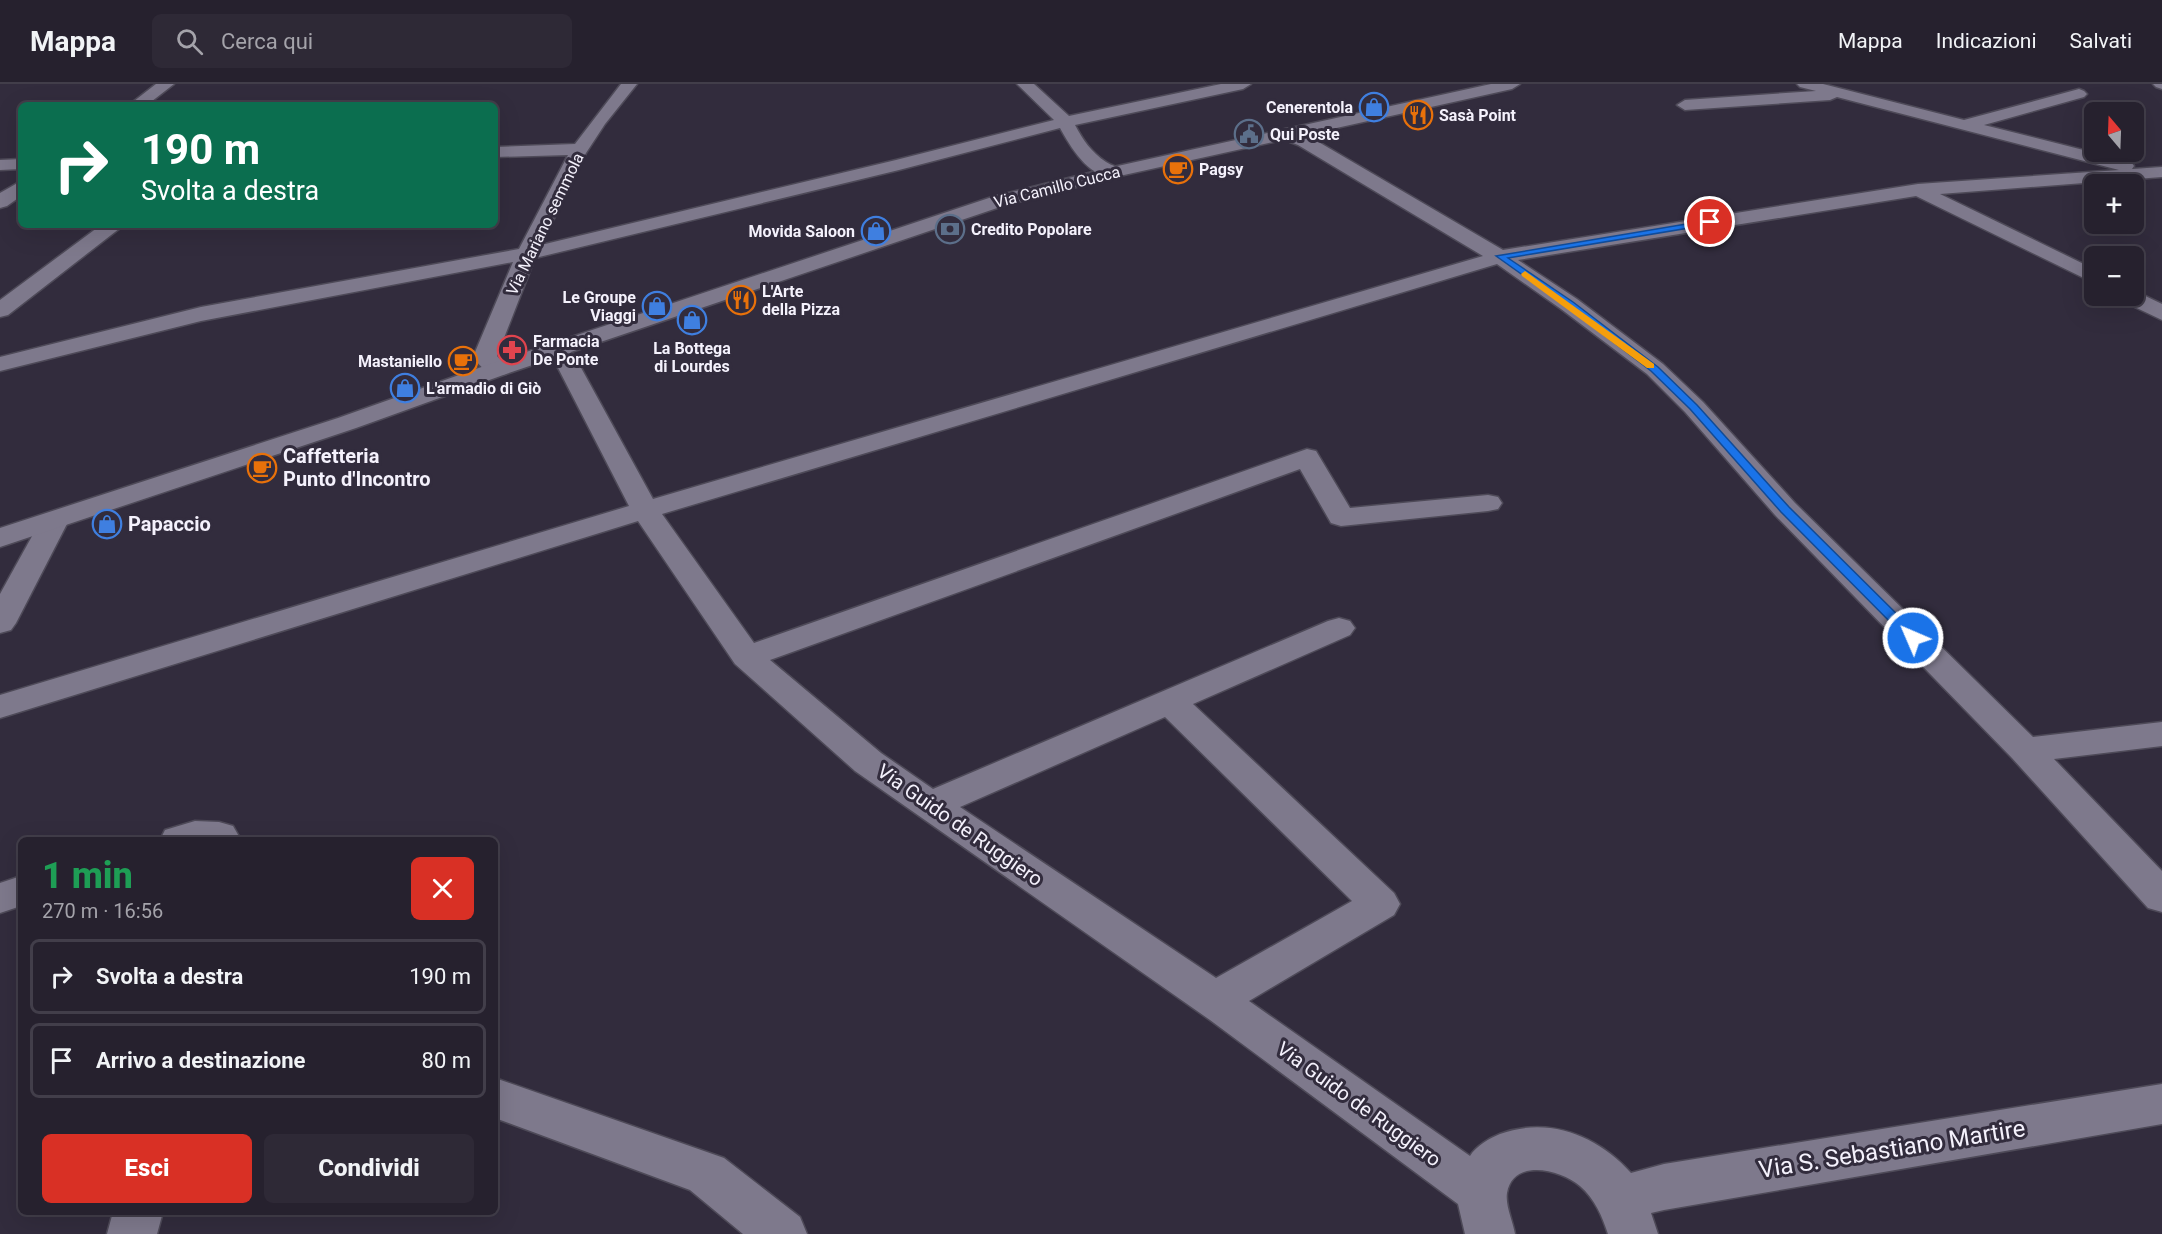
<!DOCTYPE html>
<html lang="it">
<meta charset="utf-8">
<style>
:root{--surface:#26212e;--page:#2e2936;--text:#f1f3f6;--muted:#a4a3aa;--line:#423e4a;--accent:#d93025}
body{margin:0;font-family:Roboto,sans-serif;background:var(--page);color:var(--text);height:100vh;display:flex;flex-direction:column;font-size:22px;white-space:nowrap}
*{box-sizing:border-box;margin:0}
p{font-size:20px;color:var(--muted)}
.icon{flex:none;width:33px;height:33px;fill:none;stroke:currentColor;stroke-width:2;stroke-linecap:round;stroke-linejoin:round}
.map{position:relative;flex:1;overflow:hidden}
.sheet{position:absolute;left:18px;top:753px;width:480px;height:378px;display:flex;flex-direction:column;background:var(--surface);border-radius:9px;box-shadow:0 6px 24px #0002,0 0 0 2px var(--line)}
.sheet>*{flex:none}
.top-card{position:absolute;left:18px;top:18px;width:480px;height:126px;border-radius:9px;box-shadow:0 6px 24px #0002,0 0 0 2px var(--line);background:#0b6e4f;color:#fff;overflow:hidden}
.needle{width:39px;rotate:341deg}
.tools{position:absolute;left:2084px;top:18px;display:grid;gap:12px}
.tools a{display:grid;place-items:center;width:60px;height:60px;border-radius:9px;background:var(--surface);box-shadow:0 6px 24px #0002,0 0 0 2px var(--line);font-size:30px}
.pin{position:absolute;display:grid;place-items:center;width:51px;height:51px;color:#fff;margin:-26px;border:3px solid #fff;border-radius:50%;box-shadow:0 2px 6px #0007}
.me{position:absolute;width:66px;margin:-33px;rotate:315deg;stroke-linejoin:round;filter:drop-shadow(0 0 4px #0008)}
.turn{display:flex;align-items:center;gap:21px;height:126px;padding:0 24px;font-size:27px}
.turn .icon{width:78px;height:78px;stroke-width:2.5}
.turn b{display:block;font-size:42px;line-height:51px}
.round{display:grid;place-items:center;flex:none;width:63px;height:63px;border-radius:9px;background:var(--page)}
.headline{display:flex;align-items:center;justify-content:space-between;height:102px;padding:0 24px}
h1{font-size:36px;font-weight:800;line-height:45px;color:#1e9e55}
.button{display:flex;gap:12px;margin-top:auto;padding:12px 24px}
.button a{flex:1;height:69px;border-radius:9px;background:var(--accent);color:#fff;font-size:24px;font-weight:800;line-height:69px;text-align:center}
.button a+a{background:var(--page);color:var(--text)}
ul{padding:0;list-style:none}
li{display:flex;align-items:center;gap:18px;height:75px;margin:0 12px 9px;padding:0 12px;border:3px solid var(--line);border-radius:9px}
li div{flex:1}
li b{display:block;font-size:22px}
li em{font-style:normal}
header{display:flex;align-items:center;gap:36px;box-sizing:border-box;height:84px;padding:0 30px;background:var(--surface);border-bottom:2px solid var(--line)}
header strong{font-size:28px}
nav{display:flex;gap:33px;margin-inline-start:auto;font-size:21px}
.search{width:420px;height:54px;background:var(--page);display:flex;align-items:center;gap:15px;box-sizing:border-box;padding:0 21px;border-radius:9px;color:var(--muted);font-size:22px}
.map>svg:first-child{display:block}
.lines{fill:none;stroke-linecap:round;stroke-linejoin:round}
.minor-casing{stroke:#4e4a58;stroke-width:3}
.tertiary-casing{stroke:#4e4a58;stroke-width:3}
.minor{fill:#7e798c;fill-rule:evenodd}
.tertiary{fill:#7e798c;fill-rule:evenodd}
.route{fill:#1a73e8;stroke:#114b97;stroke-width:1.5}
.slow{fill:#f59e0b}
.labels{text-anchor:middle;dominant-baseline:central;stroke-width:6;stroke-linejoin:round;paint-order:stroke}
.far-poi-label{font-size:16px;font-weight:bold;fill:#f4f1fc;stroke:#322c3d;text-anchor:start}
.far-street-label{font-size:16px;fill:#f4f1fc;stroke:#322c3d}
.poi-label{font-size:20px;font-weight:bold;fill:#f4f1fc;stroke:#322c3d;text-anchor:start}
.street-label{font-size:20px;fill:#f4f1fc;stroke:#322c3d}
.near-street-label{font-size:24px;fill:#f4f1fc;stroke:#322c3d}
</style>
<header>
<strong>Mappa</strong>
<div class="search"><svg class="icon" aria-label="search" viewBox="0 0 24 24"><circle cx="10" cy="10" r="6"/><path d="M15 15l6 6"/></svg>Cerca qui</div>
<nav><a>Mappa</a><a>Indicazioni</a><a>Salvati</a></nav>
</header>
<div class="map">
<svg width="2162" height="1150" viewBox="0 0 2162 1150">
<rect width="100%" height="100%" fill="#322c3d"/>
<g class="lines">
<g class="minor-casing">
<g id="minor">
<polygon points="156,0 174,0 147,21 129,21"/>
<path d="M621,0H637L605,40L586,69L541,161L896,76L1054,36L1017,0H1034L1069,32L1221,0H1251L1243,5L1075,41C1083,56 1091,68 1106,78C1112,82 1118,82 1122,88L1119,92C1092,99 1071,64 1060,44L899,86L535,174L497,272L510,285L506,290C491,294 482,285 473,273L513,178L201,237L0,287V273L201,223L519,165L568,71L495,73V63L575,60Z"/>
<path d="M1797,0H1823L1964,36L2079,5L2084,7L2087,10L2084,13L1984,41L2131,78L2134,82L2132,85L2162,83V93L1940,110L2094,185V199L1916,112L1518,176L1577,215L1663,280L1703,318L1795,419L2033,653L2162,638V662L2054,675L2162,787V828L2148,824L2012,674L1775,431L1685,328L1647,290L1561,225L1497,180L662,430L754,559L1307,365L1316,367L1350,424L1488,411L1498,413L1502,419L1498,425L1488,427L1341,442L1331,439L1300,385L770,576L881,669L933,705L1328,537L1339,534L1350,537L1355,544L1350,551L1193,620L1394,809L1400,820L1394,831L1249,917L1470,1072C1476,1062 1490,1054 1500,1050C1549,1032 1598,1052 1631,1089L1664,1080L2162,1000V1040L1664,1126L1651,1129L1658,1150H1608C1602,1132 1595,1115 1580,1102C1560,1085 1513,1074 1507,1109C1505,1121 1513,1138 1515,1150H1465L1458,1120L1210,936L855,687L735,580L638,437L0,634V611L629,422L556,280L542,267L546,262C558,259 564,264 574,271L653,415L1483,172L1298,61L1280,54L1278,50L1280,46L1286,45L1310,53L1503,166L1918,100L2119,86L1837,13L1830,16L1685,26L1677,21L1685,16L1816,7L1800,3ZM1165,633L1352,817L1216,894L960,723Z"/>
<polygon points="2153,0 2162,0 2162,5 2156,3"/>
<polygon points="21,75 21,85 0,86 0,76"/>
<polygon points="21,97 21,112 7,122 0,124 0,109"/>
<polygon points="101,141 124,141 8,231 0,233 0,216"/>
<polygon points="2133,206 2162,220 2162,236 2122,217 2119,212 2133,212"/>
<polygon points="55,427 65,430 69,436 16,539 11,546 0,549 0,510 41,436 45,430"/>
<polygon points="195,737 219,738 233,742 241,756 160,756 165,746"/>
<polygon points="21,792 21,822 0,829 0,799"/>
<polygon points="495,994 724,1074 800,1133 807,1150 743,1150 690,1106 495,1034"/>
<polygon points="113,1128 163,1128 157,1150 107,1150"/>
</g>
</g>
<g class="tertiary-casing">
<polygon id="tertiary" points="1491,0 1520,0 1512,5 1115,93 1006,121 506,290 356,344 0,463 0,444 338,334 490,280 992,113 1113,83"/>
</g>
<use href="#minor" class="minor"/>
<use href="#tertiary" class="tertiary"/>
</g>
<polygon class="route" points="1710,136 1713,137 1713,140 1508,174 1573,218 1658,283 1697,321 1789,423 1918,551 1920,554 1918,556 1908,556 1781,428 1690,325 1651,287 1566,222 1496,172"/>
<polygon class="slow" points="1525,187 1654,280 1654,284 1647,284 1522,192 1521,190"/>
<defs>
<g id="shop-ring" transform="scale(1.5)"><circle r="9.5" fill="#322c3d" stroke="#3f7fe0" stroke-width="1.5"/><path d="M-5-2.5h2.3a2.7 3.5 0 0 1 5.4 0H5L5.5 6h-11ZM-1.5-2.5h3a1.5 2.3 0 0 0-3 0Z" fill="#3f7fe0"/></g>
<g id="restaurant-ring" transform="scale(1.5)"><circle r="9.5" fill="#322c3d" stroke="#e8710a" stroke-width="1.5"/><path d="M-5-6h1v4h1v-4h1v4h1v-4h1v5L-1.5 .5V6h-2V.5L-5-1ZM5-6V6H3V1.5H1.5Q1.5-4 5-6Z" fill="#e8710a"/></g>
<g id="civic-ring" transform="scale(1.5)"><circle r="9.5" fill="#322c3d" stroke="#5c6f8a" stroke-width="1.5"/><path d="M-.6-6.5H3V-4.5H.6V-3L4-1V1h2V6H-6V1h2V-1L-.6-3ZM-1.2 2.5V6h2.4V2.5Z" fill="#5c6f8a"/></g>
<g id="cafe-ring" transform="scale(1.5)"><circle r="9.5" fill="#322c3d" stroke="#e8710a" stroke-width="1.5"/><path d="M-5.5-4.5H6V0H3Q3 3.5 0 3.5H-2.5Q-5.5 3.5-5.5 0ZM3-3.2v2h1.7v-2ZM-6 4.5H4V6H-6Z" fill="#e8710a"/></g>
<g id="bank-ring" transform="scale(1.5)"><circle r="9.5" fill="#322c3d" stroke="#5c6f8a" stroke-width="1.5"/><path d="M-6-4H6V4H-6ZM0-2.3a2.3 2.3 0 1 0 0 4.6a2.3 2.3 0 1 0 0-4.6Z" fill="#5c6f8a"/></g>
<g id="pharmacy-ring" transform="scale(1.5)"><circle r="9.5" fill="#322c3d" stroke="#e0444e" stroke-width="1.5"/><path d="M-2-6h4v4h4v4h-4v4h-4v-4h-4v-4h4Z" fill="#e0444e"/></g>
</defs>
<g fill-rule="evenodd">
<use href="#shop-ring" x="1374" y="23"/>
<use href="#restaurant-ring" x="1418" y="31"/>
<use href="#civic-ring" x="1249" y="50"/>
<use href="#cafe-ring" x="1178" y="85"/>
<use href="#bank-ring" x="950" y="145"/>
<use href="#shop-ring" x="876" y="147"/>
<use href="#restaurant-ring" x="741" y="216"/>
<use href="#shop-ring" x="657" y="222"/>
<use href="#shop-ring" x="692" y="236"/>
<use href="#pharmacy-ring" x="512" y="266"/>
<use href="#cafe-ring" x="463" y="277"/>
<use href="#shop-ring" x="405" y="304"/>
<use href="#cafe-ring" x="262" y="384"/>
<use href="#shop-ring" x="107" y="440"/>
</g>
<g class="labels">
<g class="far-poi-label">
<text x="1353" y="23" text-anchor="end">Cenerentola</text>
<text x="1439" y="31">Sasà Point</text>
<text x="1270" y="50">Qui Poste</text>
<text x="1199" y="85">Pagsy</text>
<text x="971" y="145">Credito Popolare</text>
<text x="855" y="147" text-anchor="end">Movida Saloon</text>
<text x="762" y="207">L'Arte<tspan x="762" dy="18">della Pizza</tspan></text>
<text x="636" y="213" text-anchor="end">Le Groupe<tspan x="636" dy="18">Viaggi</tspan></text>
<text x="533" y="257">Farmacia<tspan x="533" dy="18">De Ponte</tspan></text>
<text x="692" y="264" text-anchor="middle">La Bottega<tspan x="692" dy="18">di Lourdes</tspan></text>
<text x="442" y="277" text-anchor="end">Mastaniello</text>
<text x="426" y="304">L'armadio di Giò</text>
</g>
<g class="far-street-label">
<text transform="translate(1057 103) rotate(-14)">Via Camillo Cucca</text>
<text transform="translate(545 140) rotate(-64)">Via Mariano semmola</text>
</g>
<g class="poi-label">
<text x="283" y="372">Caffetteria<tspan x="283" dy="23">Punto d'Incontro</tspan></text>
<text x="128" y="440">Papaccio</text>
</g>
<g class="street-label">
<text transform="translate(960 741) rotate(35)">Via Guido de Ruggiero</text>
<text transform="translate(1359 1020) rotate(36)">Via Guido de Ruggiero</text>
</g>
<g class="near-street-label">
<text transform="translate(1892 1065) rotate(-9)">Via S. Sebastiano Martire</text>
</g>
</g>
</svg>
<div class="tools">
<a><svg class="needle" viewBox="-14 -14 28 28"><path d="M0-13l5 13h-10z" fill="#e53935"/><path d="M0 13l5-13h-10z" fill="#a4a3aa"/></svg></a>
<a>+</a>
<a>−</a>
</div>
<div class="pin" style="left:1710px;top:138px;background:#d93025"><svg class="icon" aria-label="arrive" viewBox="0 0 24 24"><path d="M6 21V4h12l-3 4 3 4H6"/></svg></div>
<svg class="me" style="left:1913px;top:554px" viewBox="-20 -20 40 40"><circle r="17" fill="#1a73e8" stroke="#fff" stroke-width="3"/><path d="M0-11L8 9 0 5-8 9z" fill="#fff"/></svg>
<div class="top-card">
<div class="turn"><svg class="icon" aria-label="right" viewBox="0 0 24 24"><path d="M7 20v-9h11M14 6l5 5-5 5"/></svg><div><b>190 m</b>Svolta a destra</div></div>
</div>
<section class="sheet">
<div class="headline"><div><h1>1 min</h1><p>270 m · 16:56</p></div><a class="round" style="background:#d93025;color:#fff"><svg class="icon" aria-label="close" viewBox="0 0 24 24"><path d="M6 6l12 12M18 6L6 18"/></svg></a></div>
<ul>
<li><svg class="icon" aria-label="right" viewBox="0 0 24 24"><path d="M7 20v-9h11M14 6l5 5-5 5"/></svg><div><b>Svolta a destra</b></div><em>190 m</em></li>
<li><svg class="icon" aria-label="arrive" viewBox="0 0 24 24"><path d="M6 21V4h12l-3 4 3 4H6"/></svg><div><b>Arrivo a destinazione</b></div><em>80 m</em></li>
</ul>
<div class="button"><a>Esci</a><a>Condividi</a></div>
</section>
</div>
